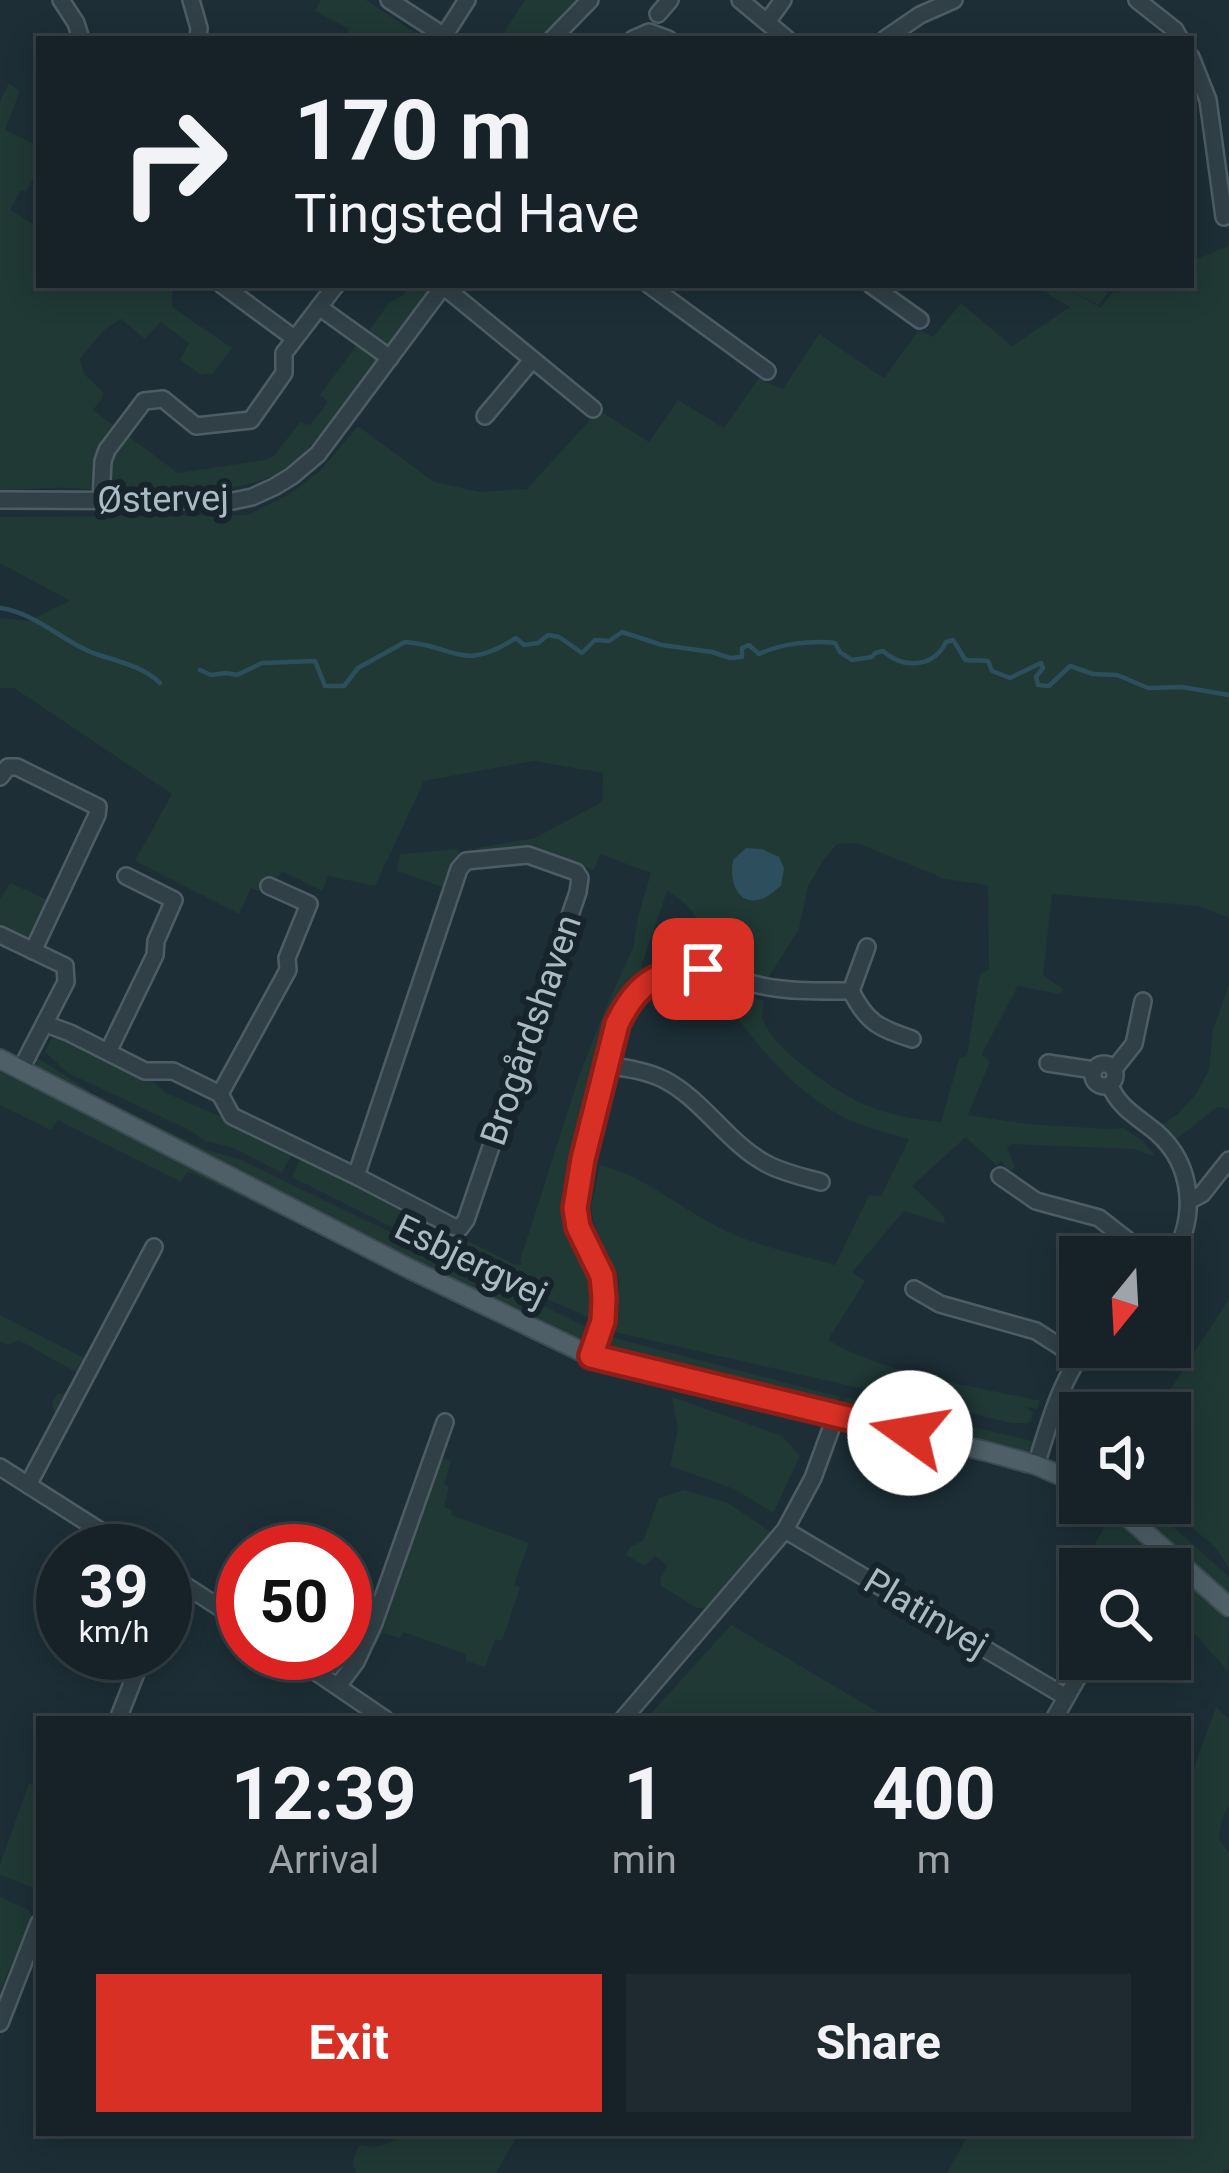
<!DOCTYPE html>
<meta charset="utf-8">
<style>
:root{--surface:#162228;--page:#1f2a30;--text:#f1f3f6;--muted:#9ea4a8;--line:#353f45;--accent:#d93025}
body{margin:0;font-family:Roboto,sans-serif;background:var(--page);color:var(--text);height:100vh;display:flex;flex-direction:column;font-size:45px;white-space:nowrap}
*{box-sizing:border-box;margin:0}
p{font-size:39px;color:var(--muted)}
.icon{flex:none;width:66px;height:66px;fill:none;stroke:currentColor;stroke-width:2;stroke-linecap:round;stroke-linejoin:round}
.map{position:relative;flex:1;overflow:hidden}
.details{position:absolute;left:36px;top:1716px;width:1155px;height:420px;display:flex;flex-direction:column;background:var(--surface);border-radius:0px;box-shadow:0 6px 30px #0003,0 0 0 3px var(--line)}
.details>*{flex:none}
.banner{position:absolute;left:36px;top:36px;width:1158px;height:252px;border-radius:0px;box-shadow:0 6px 30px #0003,0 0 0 3px var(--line);background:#162228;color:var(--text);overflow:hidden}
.needle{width:78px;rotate:198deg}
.fabs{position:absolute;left:1059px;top:1236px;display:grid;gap:24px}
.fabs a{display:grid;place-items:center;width:132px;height:132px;border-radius:0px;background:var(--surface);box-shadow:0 6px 30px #0003,0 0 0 3px var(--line);font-size:60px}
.speed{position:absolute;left:36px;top:1524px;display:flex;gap:24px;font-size:60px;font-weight:700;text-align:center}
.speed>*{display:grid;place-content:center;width:156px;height:156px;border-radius:50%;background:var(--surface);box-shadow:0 6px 30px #0003,0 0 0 3px var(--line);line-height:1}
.speed small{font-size:30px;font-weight:400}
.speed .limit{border:18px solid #d22;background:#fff;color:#111}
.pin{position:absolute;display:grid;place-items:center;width:102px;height:102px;color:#fff;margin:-51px;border-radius:24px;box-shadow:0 6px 18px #0006}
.me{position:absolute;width:132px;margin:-66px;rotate:283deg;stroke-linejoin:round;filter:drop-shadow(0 0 9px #0008)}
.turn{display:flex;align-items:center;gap:42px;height:252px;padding:0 60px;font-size:54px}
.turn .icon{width:156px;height:156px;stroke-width:2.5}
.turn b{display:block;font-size:84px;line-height:102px}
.eta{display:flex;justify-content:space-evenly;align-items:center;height:204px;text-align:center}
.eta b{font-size:72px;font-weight:700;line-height:84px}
.cta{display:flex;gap:24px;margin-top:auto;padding:24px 60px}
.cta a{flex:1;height:138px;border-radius:0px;background:var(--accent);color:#fff;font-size:48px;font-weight:700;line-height:138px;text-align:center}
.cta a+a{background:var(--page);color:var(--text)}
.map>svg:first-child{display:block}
.green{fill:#203935}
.water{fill:#2d4e5c}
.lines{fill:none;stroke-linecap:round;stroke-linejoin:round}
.stream{stroke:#2d4e5c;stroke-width:4.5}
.minor-casing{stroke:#4e5d65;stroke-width:20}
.major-casing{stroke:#3d4b53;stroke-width:22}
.minor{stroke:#314047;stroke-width:15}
.major{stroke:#4e5f67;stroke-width:18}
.route-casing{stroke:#8d1f18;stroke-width:30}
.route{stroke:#d93025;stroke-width:21}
.labels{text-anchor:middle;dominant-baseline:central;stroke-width:12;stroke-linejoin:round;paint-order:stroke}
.street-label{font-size:36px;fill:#aabbc4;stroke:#17242b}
</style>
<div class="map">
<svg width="1229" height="2173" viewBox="0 0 1229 2173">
<rect width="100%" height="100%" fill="#1d2e36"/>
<g class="green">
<polygon points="321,0 366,0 420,36 417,39 396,39 393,36 390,39 345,39 349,29 315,11"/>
<polygon points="525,0 583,0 544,39 500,39"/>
<path d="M9,83L20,91L5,130L39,146V167L26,192L21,190L10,210L39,227V285H173L172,307L232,348L213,373L201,375L180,360L189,343L161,322L145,339L121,319L104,330L80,359L84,374L103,392V397L93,410L178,473L265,460L274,456L300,422L310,425L328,402L320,395L359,342L379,358C350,396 322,443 282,470C233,503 123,491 65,488C43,487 21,490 0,491V101Z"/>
<path d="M1229,246V918L1199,906L1052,894L1043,975L1064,990L1059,994L1018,986L982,1054L990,1062L968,1115L1027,1124L1108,1129L1123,1128L1143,1141L1156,1157L1134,1149L1012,1144L1007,1147L1015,1168L1009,1171L1001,1161L997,1166L966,1137L912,1186L944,1216L945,1224L904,1211L852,1272L865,1281L828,1340C884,1374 975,1386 1040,1401L1037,1409L1024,1407L1033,1412L1031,1421L1027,1423H1012L615,1332L619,1319V1282L593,1221L591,1206L600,1165C646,1176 683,1211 726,1231C761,1247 799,1255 835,1265L869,1195L881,1196L909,1139C894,1135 879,1131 864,1126C796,1101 756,1042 714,988L764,1001C763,1009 761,1013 763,1020C773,1049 838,1094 866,1105C890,1115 915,1119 941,1122L959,1059L967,1055L980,974L989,969L988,885L945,879L857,843L837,844L823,861L808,886L799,929L766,981L708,964C705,930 699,909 667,891L641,967V979L627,993L618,1008L571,1186L600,1295L595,1314L589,1318L404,1233L292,1177L301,1157H310L309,1162L321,1168L324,1164L328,1171L514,1264L522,1265L520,1261L578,1079L606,1007L633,948L638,917L651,873L600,854L594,870L531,849L476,853V848L535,838L602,802L603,773L534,761L424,781L375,886L328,876L322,891L282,871L275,882L269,881L265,893L251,888L239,914L135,861L172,794L14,688H0V618L28,621L70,601L0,563V517L247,515L290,494L320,471L358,426L434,482L481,492L527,489L599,410L649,442L678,400L724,428L759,378L783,389L819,334L884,378L919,330L933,337L961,303L1012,346L1070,307L1033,285H1113L1099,305L1071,291L1101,308L1118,285H1191V261Z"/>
<polygon points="411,285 431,285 386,349 367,334 388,304 404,294"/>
<polygon points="459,849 460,857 448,889 397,871 400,854"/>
<polygon points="10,883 48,900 30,940 0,930 0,899"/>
<polygon points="1229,984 1229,1109 1217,1107 1175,1140 1158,1127 1178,1114 1196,1094 1209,1070 1213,1030"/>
<polygon points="60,1037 136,1077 150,1079 166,1093 226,1119 291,1156 282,1173 234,1148 205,1141 189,1130 68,1073 45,1052 51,1039"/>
<polygon points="36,1057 94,1094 204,1149 241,1160 593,1330 586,1336 577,1339 522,1315 36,1073"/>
<polygon points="0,1072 307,1224 306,1228 188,1171 181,1182 58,1120 51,1130 0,1105"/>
<polygon points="1229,1299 1229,1568 1216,1548 1162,1503 1170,1503 1170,1413 1155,1413"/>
<polygon points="0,1315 86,1359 60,1411 54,1411 52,1403 58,1393 64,1394 77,1373 19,1340 8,1345 0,1341"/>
<polygon points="603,1335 840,1397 837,1405 814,1398 777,1395 610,1353"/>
<polygon points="672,1397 782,1436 800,1456 774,1511 770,1511 734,1489 670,1466 678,1430"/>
<polygon points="845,1397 1037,1442 1030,1450 1019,1454 897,1425 871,1413 842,1407"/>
<polygon points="438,1456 451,1461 444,1484 449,1487 444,1507 452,1510 451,1515 529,1543 514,1585 520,1587 502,1641 495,1639 485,1667 466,1661 466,1654 403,1632 400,1638 383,1633 372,1651 367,1649"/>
<polygon points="684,1490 728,1503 771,1532 706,1608 697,1608 661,1586 660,1580 667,1565 655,1556 645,1566 626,1555 631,1546 643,1541 659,1498"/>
<polygon points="1122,1503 1147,1503 1229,1577 1229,1594"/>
<polygon points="1112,1513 1178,1568 1229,1621 1228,1671 1170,1606 1170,1569 1123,1569 1098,1555 1090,1562 1087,1559"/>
<polygon points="731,1625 890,1719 646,1719"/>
<polygon points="1216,1707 1229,1719 1229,1805 1222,1818 1219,1839 1229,1852 1229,2168 1222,2173 947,2173 969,2133 1188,2133 1188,1785"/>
<polygon points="29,1783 39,1787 39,1890 0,1875 0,1865"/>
<polygon points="0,1897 29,1910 32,1916 0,1991"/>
<path d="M406,2133H519L496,2173H356C351,2163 354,2154 360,2145C380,2149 390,2144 406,2133Z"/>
</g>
<path class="water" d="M746,848L762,849L779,857L784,868L781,886C779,887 766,898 764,898C737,909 729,880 733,860Z"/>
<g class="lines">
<g class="stream">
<path d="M0,608C36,613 60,640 93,653C116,661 143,666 160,683"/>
<path d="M200,670L211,675L226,673L237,675L262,663L315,661L325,686H344L358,668L405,642C457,646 462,673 516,638L524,645L538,643L548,635L559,637L582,653L595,640L609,641L622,632L662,645L712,652L730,658L742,657V648L749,645L759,654C780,644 811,640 835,643L840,652L852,660L872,657L875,653L883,651C904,670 934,667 946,642L953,640C972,668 957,658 988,661L992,671L1010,678L1041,663L1043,668L1036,677L1038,685L1049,686L1070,666L1093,674L1117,675L1148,688L1182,687L1229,695"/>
</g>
<g class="minor-casing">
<g id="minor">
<polyline points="61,0 76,23 81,39"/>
<polyline points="191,0 199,28 198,39"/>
<polyline points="389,0 449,39"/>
<polyline points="740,0 787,39"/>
<polyline points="1137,0 1175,30 1180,39"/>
<polyline points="658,14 670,0"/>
<polyline points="767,22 783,0"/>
<polyline points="444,36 467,0"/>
<polyline points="552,39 590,0"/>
<polyline points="633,39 649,32 668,39"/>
<polyline points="885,39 920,15 954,0"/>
<polyline points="1191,57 1208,100 1224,217"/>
<polyline points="222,285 294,338"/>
<polyline points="649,285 767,371"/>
<polyline points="871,285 920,320"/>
<polyline points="443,286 593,409"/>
<polyline points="319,307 390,358"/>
<polyline points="485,416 532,360"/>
<polyline points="0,500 233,501 252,497 274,487 292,476 318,454 444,285"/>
<polyline points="101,501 103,461 107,450 144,401 163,399 196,426 251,420 284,373 284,353 336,285"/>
<polyline points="0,777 8,767 17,767 98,807 97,815 33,951"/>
<polyline points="0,935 65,966 66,982 21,1069"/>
<path d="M867,947L851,991C867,1023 879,1028 912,1039"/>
<polyline points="46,1024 70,1033 145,1071 173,1071 220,1094 232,1116 356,1176 452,1226 460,1228 466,1220 578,892 580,878 576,872 528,855 466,861 459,869 356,1176"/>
<polyline points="108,1052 155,955 156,941 174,900 126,876"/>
<polyline points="1048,1063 1094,1070"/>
<circle cx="1104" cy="1075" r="11"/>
<path d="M607,1065C626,1068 646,1071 663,1079C703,1099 727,1143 767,1164C784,1173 803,1177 821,1182"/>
<polyline points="1114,1069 1134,1044 1143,1001"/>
<path d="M1110,1085C1118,1107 1138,1117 1156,1132C1194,1165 1198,1219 1170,1261"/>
<polyline points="220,1094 288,970 287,958 309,904 269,886"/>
<polyline points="1000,1176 1036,1201 1099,1218 1149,1257"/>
<polyline points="1189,1201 1202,1194 1229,1160"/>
<polyline points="914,1289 940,1304 1036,1331 1078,1358"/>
<path d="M591,1356C599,1331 609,1306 602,1279C598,1260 583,1244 578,1226C574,1213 576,1200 577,1187L617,1024C634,989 663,963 704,970C723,973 740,981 758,985C789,992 820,991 851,991"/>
<path d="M1036,1465C1049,1425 1060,1380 1087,1347"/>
<polyline points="0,1467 132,1551"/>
<polyline points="28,1485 154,1247"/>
<polyline points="785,1530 1066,1697"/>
<polyline points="165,1572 243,1623"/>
<polyline points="165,1601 177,1579"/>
<polyline points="288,1653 385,1719"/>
<polyline points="338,1686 356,1662 374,1623 445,1422"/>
<polyline points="118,1719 144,1653"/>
<polyline points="623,1719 785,1530 813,1478 836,1415"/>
<polyline points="1054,1719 1083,1668"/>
<polyline points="0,2023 39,1923"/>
</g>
</g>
<g class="major-casing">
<g id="major">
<polyline points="0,1059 410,1269 591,1356 985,1451 1036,1465 1080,1484"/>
<polyline points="1112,1503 1229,1607"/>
</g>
</g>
<use href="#minor" class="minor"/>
<use href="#major" class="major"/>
</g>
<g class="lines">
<g class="route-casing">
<path id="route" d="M703,969C658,969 636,984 617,1024L583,1159L575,1208L578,1227L602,1276L604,1298L603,1321L591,1356L910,1433"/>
</g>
<use href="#route" class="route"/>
</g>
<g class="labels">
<g class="street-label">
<text transform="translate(163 499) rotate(-1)">Østervej</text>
<text transform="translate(531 1030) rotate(-71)">Brogårdshaven</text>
<text transform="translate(471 1261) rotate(26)">Esbjergvej</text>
<text transform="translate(926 1613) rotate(31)">Platinvej</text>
</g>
</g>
</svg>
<div class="fabs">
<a><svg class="needle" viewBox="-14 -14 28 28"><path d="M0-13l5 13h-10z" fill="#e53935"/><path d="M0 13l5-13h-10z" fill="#9ea4a8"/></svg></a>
<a><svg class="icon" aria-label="sound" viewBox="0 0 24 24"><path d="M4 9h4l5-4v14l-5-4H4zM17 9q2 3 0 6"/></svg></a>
<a><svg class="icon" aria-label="search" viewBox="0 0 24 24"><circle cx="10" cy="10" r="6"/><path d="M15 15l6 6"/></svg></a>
</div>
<div class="speed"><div>39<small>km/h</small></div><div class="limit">50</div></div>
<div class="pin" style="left:703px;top:969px;background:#d93025"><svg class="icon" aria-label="arrive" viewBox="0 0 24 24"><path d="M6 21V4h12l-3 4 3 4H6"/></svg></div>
<svg class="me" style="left:910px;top:1433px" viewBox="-20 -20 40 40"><circle r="19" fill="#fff"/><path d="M0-13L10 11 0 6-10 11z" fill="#d93025"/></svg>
<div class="banner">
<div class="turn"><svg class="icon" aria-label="right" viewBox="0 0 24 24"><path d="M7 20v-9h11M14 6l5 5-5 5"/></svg><div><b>170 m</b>Tingsted Have</div></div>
</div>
<section class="details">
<div class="eta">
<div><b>12:39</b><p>Arrival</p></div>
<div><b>1</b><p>min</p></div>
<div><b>400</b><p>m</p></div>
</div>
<div class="cta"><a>Exit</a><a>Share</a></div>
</section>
</div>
